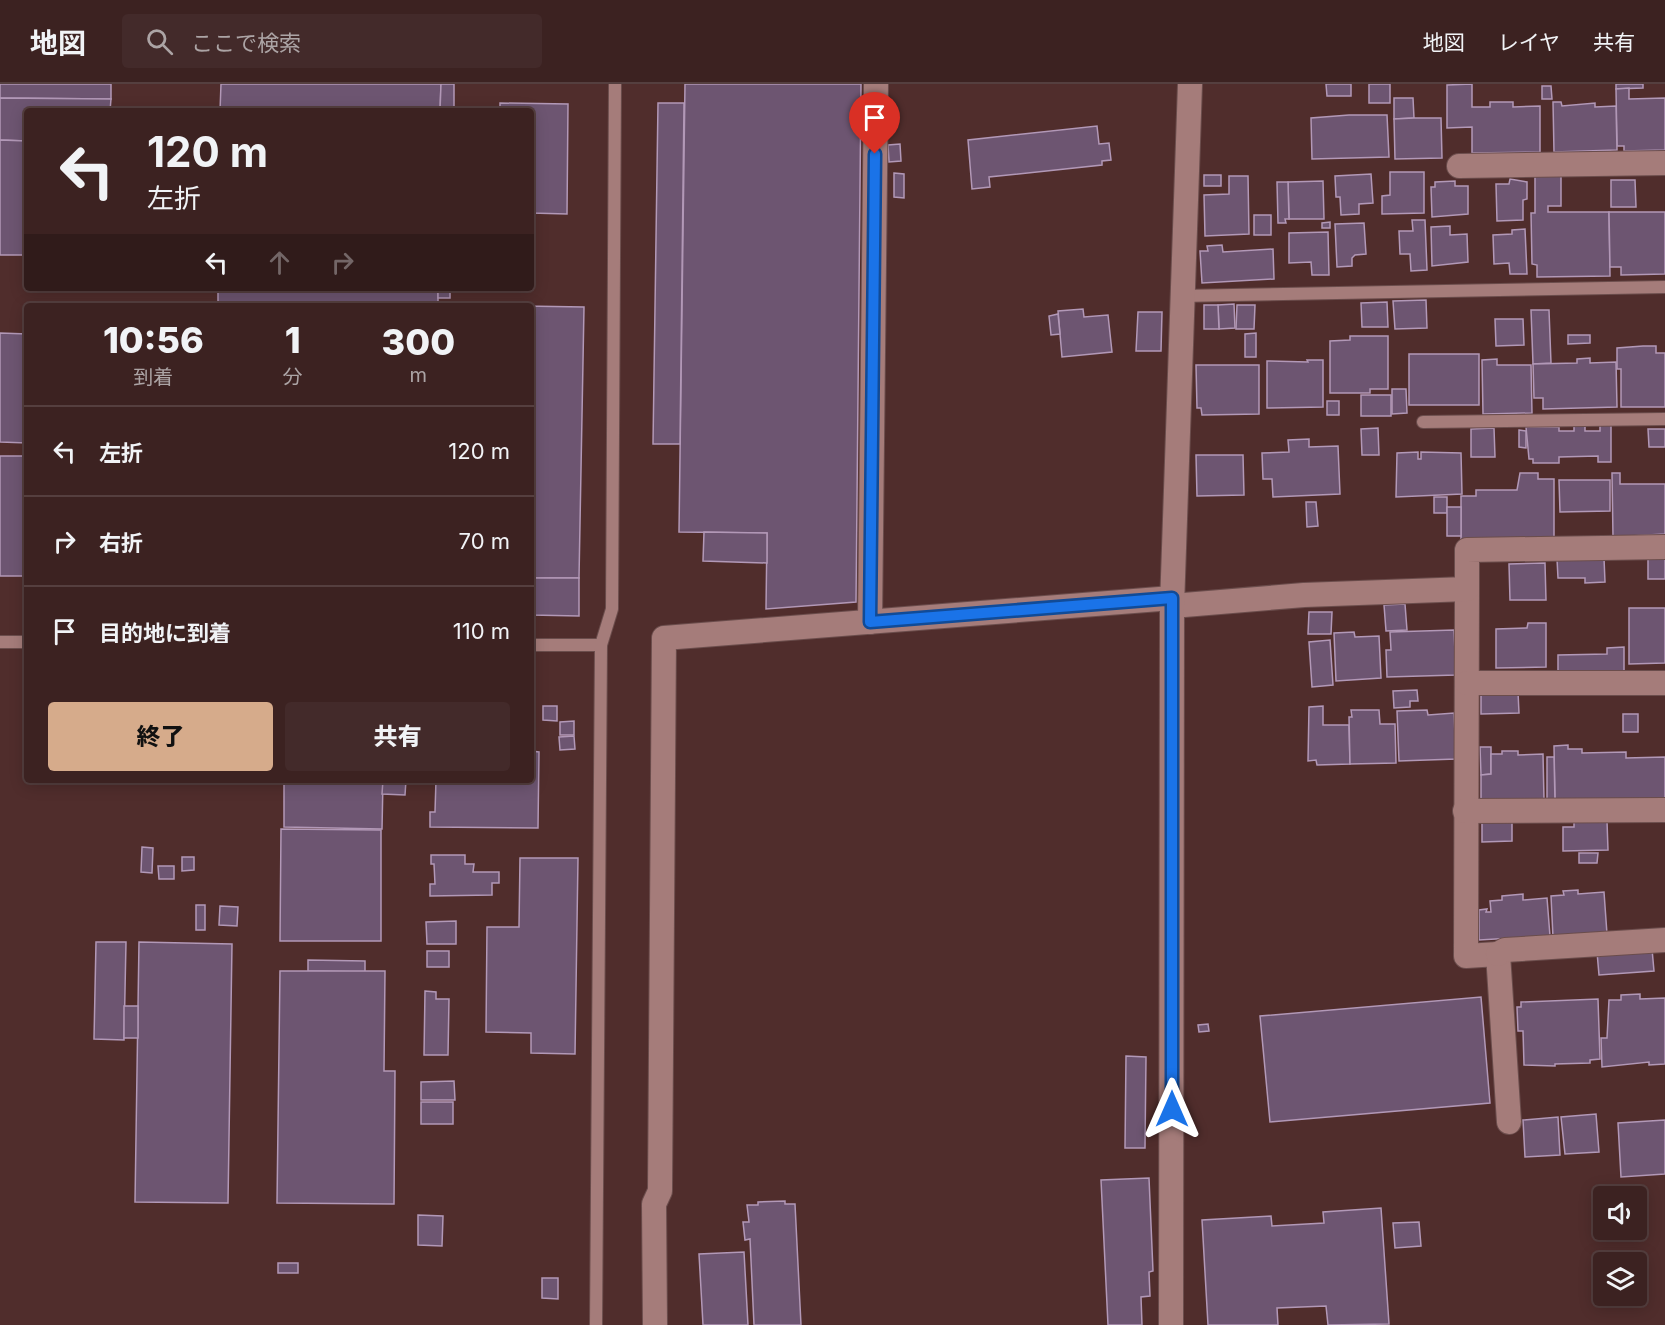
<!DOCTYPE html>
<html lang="ja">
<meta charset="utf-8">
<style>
:root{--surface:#3c2221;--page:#432a2a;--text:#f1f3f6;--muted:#aca4a5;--line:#553f3f;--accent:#d6ab8b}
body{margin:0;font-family:Inter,"Noto Sans JP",sans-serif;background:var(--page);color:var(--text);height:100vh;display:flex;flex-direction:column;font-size:22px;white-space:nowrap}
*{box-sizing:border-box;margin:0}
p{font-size:20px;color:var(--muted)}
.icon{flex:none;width:33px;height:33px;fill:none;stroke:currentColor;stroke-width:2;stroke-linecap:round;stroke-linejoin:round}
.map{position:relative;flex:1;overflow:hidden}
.panel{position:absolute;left:24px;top:219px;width:510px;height:480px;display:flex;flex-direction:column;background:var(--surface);border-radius:6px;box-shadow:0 3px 15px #0003,0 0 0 2px var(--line)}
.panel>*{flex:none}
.banner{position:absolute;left:24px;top:24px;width:510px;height:183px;border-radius:6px;box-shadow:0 3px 15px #0003,0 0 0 2px var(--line);background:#3c2221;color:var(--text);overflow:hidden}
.controls{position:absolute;left:1593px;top:1102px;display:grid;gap:12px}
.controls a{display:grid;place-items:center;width:54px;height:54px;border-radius:6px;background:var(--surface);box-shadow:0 3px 15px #0003,0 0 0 2px var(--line);font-size:30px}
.pin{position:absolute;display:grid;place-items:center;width:51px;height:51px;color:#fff;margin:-62px -26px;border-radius:50% 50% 50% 0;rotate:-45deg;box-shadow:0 0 6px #0007}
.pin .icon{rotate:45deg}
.me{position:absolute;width:66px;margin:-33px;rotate:0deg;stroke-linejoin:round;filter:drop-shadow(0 0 4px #0008)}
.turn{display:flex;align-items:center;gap:21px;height:126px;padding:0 24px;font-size:27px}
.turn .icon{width:78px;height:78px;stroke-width:2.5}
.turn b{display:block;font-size:42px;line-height:51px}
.lanes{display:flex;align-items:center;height:57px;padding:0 24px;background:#0003;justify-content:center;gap:30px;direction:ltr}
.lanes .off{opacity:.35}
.eta{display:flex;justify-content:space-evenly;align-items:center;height:102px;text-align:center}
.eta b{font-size:36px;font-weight:800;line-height:42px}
.action{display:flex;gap:12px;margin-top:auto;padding:12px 24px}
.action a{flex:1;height:69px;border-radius:6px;background:var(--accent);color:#111;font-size:24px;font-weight:800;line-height:69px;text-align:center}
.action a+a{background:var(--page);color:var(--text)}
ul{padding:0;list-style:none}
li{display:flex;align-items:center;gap:18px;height:90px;padding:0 24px;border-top:2px solid var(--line)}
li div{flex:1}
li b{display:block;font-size:22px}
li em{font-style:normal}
header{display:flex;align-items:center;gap:36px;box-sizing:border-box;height:84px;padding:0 30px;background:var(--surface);border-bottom:2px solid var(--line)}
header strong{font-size:28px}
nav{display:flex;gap:33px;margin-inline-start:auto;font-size:21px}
.search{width:420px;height:54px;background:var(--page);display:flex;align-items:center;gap:15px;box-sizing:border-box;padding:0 21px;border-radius:6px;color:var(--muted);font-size:22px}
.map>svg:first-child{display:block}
.building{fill:#6d5571;stroke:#b298b7;stroke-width:1.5}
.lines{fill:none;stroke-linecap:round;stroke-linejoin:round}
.service-casing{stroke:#6b4d4c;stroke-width:14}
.minor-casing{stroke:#6b4d4c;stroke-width:26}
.service{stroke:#a57c7a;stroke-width:12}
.minor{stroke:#a57c7a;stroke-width:24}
.route-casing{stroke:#114b97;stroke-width:15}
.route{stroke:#1a73e8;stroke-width:10}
</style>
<header>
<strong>地図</strong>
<div class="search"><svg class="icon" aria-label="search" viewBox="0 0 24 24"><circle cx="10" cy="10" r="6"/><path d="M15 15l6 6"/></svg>ここで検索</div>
<nav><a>地図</a><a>レイヤ</a><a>共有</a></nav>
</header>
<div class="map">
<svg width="1665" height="1241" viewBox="0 0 1665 1241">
<rect width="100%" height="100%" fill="#502d2c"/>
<g class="building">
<polygon points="0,0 111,0 111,15 0,14"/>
<polygon points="221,0 441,0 440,27 220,27"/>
<polygon points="441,0 454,0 454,27 440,27"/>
<polygon points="685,0 861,0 856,518 766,525 767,449 679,448"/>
<polygon points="1326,0 1351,0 1351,12 1327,12"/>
<rect x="1369" y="0" width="21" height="19"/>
<polygon points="1472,0 1472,23 1490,23 1490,18 1513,18 1513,23 1540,22 1540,68 1472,69 1472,43 1447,44 1447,1"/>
<polygon points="1616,0 1643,0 1643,4 1616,5"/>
<polygon points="1542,2 1551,2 1552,15 1542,15"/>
<polygon points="1629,4 1629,15 1665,14 1665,66 1624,67 1624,62 1617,62 1616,5"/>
<polygon points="0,14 111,15 110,27 27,27 27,57 0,56"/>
<polygon points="1394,14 1413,14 1414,34 1394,35"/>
<polygon points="1553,18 1561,18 1562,22 1595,19 1595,23 1616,22 1617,66 1554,68"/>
<polygon points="500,19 568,20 567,130 531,129 531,27 500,27"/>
<polygon points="658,19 684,19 680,360 653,360"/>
<polygon points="1349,31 1387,31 1389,73 1312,75 1311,34"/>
<polygon points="1414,34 1441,34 1442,74 1395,75 1394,35"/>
<polygon points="1097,42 1099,60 1109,59 1111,76 1102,77 1102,81 989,93 990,103 972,105 968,56"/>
<polygon points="0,56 27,57 27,171 0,171"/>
<polygon points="900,60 901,77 889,78 888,61"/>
<polygon points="1390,88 1424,88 1424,129 1382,130 1382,112 1390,111"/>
<polygon points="1561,88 1561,122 1548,122 1548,128 1609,128 1610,192 1537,193 1537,181 1532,180 1531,129 1535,129 1535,89"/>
<polygon points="894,89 904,90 904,114 894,113"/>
<polygon points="1371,90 1373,119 1359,120 1359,130 1341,131 1340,113 1336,113 1335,92"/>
<rect x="1204" y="91" width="17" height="11"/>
<polygon points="1229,92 1248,92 1249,150 1205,152 1204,111 1229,110"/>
<polygon points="1510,95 1527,98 1527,115 1523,116 1523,136 1497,137 1496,100 1509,100"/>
<polygon points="1611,96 1635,96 1636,123 1611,123"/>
<polygon points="1323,97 1324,135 1289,135 1288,98"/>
<polygon points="1455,97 1455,102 1468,102 1468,130 1432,133 1431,103 1435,103 1435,98"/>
<polygon points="1277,98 1288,98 1289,135 1285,135 1286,139 1278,139"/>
<polygon points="1609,128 1665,128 1665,190 1621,191 1621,183 1610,183"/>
<rect x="1254" y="131" width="17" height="20"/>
<polygon points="1412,136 1425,136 1427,186 1411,187 1410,170 1400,170 1399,147 1413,147"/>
<polygon points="1330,138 1330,144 1322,144 1322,139"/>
<polygon points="1364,139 1366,170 1355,171 1352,174 1352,182 1337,183 1335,140"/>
<polygon points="1450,142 1450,151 1467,150 1468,178 1432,182 1431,143"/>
<polygon points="1525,145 1527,190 1510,190 1509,179 1494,180 1493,151 1512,150 1512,146"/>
<polygon points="1328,148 1329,191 1312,191 1311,178 1289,179 1289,149"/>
<polygon points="1222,161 1223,168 1273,165 1274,195 1202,199 1200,167 1208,167 1207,162"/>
<rect x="218" y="204" width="220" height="18"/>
<rect x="438" y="204" width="12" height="10"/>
<polygon points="1426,216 1427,244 1395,245 1393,217"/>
<polygon points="1387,218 1388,243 1362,243 1361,219"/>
<polygon points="1234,220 1235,244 1219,245 1218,221"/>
<polygon points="471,221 584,223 579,494 531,494 531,222"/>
<polygon points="1204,221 1218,221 1219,245 1204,245"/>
<polygon points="1237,221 1255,221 1254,245 1236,245"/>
<polygon points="1083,225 1084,233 1108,231 1112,268 1062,273 1058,227"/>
<polygon points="1531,226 1549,226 1551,279 1533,280"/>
<polygon points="1138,228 1162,228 1161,267 1136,267"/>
<polygon points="1058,230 1060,250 1051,251 1049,232"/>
<polygon points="1495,235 1523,235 1524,261 1496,262"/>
<polygon points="0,249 27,250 27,359 0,358"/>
<polygon points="1256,249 1256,273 1245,273 1245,250"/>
<polygon points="1568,251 1590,251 1590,259 1568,260"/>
<polygon points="1350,252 1388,252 1388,305 1370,305 1370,309 1330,309 1330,257 1350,256"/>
<polygon points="1643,262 1656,262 1656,269 1665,269 1665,323 1621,323 1621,285 1617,285 1617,264"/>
<rect x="1409" y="270" width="70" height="51"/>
<polygon points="1590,274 1590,279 1616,278 1617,323 1543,325 1543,314 1534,314 1533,280 1577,279 1577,275"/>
<polygon points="1497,275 1497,281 1531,281 1532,329 1483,330 1482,276"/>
<polygon points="1307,276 1323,276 1323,323 1267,324 1267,277 1308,278"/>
<polygon points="1196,281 1259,281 1259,330 1202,331 1201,324 1197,324"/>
<polygon points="1392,305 1406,305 1407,329 1392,330"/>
<rect x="1361" y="311" width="30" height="21"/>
<rect x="1327" y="317" width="12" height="14"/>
<polygon points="1600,341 1611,341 1611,378 1598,378 1598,372 1559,373 1559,379 1533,379 1533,375 1529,375 1526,343 1559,343 1559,347 1574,347 1574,342 1585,342 1585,347 1600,347"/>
<polygon points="1378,344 1379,371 1362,371 1361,345"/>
<polygon points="1494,344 1495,373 1471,373 1471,345"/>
<polygon points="1648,345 1665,345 1665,363 1649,363"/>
<polygon points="1519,346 1526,347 1526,364 1519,363"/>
<polygon points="1309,355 1309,363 1338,362 1340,410 1273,413 1272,395 1263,395 1262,369 1289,368 1288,356"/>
<polygon points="1418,368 1418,375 1421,375 1421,368 1461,369 1462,410 1396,413 1397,369"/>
<polygon points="1196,371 1243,371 1244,411 1197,412"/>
<polygon points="0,372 25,372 24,492 0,492"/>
<polygon points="1520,389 1538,389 1538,395 1554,395 1554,456 1461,458 1461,412 1476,412 1476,406 1517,406"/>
<polygon points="1612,389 1620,389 1620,400 1665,400 1665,450 1613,453"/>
<polygon points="1559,396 1610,396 1610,427 1560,428"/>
<rect x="1434" y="413" width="13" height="16"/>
<polygon points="1306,418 1316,418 1318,442 1307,443"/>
<rect x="1447" y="423" width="14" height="29"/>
<polygon points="704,448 767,449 767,479 703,477"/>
<polygon points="1604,474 1605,498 1585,499 1585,494 1558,494 1557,475"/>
<rect x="1648" y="474" width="17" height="21"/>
<polygon points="1545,479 1546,516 1510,516 1509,480"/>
<polygon points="531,494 579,494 579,532 531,531"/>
<polygon points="1405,520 1407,546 1386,547 1384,521"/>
<polygon points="1629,524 1665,524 1665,579 1629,580"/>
<polygon points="1309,528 1332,528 1331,550 1308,550"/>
<polygon points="1528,539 1546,539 1546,583 1496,584 1496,545 1527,544"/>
<polygon points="1454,546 1456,591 1387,593 1386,566 1391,566 1390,548"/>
<polygon points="1354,548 1355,553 1379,552 1381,594 1336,597 1334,549"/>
<polygon points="1330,556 1333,601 1312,603 1309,558"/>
<polygon points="1624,563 1624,588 1561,589 1558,586 1558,571 1607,570 1607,564"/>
<polygon points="1417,606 1418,617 1410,617 1410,623 1394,624 1393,607"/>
<polygon points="1518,608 1519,629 1481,630 1481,609"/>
<polygon points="543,622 557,622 557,637 543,636"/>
<polygon points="1323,622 1323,641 1349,641 1350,680 1317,681 1316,676 1308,677 1309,623"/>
<polygon points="1351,626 1379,626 1380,640 1395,640 1396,679 1350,680 1349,633 1352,633"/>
<polygon points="1427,626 1428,631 1454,629 1456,675 1399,677 1397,627"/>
<rect x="1623" y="630" width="15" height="18"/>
<polygon points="574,637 574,651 560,651 560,638"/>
<polygon points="574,652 575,665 560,666 559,653"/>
<polygon points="1568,661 1568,665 1582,665 1582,669 1626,668 1626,674 1665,673 1665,716 1555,717 1554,662"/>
<polygon points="1480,663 1491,663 1491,690 1481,691"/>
<polygon points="531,667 539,668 538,744 430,743 430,728 435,728 436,696 531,696"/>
<polygon points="1502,667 1518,667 1518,671 1543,670 1544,716 1481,718 1481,691 1491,690 1491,670 1502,670"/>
<polygon points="1547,673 1554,673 1555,717 1547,717"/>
<polygon points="284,696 383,696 382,745 284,743"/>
<polygon points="383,696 406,696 405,711 382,710"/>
<polygon points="1512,736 1512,757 1482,758 1482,737"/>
<polygon points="1574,737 1607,737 1608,766 1563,767 1563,743 1574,743"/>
<polygon points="281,745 381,746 381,857 280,857"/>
<polygon points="142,763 153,764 152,789 141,788"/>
<polygon points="1579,769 1598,769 1597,779 1579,779"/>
<polygon points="431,771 465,771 465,780 474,780 473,788 499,788 499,799 492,799 492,811 430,812 430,800 435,800 434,780 431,780"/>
<polygon points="182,773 194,773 194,786 182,787"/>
<polygon points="520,774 578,774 575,970 531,969 531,949 486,948 487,843 519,843"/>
<polygon points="158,782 174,782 174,795 159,795"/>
<polygon points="1578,806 1578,810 1604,808 1607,850 1553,853 1551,812 1564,811 1563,807"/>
<polygon points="1523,810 1523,816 1547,814 1550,852 1479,856 1479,826 1487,825 1486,828 1491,828 1490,817 1502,816 1502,812"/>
<rect x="196" y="821" width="9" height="25"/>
<polygon points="220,822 238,823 237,842 219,841"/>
<polygon points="456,837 456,860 427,860 426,838"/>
<polygon points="96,858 126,858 124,956 94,955"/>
<polygon points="139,858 232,860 228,1119 135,1118"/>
<polygon points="1652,865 1654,887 1599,891 1597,868"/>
<rect x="427" y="867" width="22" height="16"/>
<polygon points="308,876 365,877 365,888 308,887"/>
<polygon points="280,887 385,887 384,987 395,987 394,1120 277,1119"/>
<polygon points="425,907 436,908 436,915 449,915 448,971 424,971"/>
<polygon points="1640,910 1640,915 1665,914 1665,980 1649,981 1649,978 1602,983 1601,954 1607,954 1609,916 1621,916 1621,911"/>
<polygon points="1481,913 1490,1019 1270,1038 1260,932"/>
<polygon points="1598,915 1600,975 1590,976 1590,979 1555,980 1555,982 1524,981 1523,947 1518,947 1517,923 1521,923 1521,918"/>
<rect x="124" y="922" width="14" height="32"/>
<polygon points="1208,940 1209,947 1199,948 1198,941"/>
<polygon points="1126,972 1146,973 1145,1064 1125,1064"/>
<polygon points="454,997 455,1016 421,1016 421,998"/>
<rect x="421" y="1018" width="32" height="22"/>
<polygon points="1596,1030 1599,1068 1565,1070 1561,1033"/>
<polygon points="1558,1033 1560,1071 1525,1073 1523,1036"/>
<polygon points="1665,1036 1665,1090 1621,1093 1618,1039"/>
<polygon points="1149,1094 1153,1187 1149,1188 1150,1212 1141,1213 1142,1241 1108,1241 1101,1096"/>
<polygon points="785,1117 785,1120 795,1120 801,1241 754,1241 750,1155 745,1156 743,1138 749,1138 747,1121 758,1121 758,1118"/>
<polygon points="1381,1124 1389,1240 1328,1241 1326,1222 1277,1224 1278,1241 1208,1241 1202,1136 1271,1132 1272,1142 1324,1139 1323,1128"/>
<polygon points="418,1131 443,1132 442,1162 418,1161"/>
<polygon points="1419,1138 1421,1162 1395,1164 1393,1139"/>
<polygon points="744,1168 748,1241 703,1241 699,1170"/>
<rect x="278" y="1179" width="20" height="10"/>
<polygon points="542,1194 558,1194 558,1215 542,1214"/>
</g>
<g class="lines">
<g class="service-casing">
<g id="service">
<polyline points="1180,212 1665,203"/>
<polyline points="1423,338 1665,335"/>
<polyline points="0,558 27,558"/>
<polyline points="531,561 601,561"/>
<polyline points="596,1241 601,561 612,525 615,0"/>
</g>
</g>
<g class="minor-casing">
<g id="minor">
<polyline points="1459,82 1665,79"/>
<polyline points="1467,505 1466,872 1498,870 1509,1038"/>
<polyline points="1172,522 1304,511 1467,505 1467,466 1665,463"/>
<polyline points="870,538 876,0"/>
<polyline points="1467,599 1665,599"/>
<polyline points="1465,727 1665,726"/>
<polyline points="1498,870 1505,866 1665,856"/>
<polyline points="655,1241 654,1120 660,1107 664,554 1172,514"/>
<polyline points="1171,1241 1172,522 1190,0"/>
</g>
</g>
<use href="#service" class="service"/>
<use href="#minor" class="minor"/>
</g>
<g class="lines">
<g class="route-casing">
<polyline id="route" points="875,70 870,538 1172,514 1172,1025"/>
</g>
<use href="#route" class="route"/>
</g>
</svg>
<div class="controls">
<a><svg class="icon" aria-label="sound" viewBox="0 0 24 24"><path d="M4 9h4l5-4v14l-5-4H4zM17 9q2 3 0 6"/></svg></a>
<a><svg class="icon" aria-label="layers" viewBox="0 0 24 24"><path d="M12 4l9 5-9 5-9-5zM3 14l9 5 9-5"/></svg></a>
</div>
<div class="pin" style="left:875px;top:70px;background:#d93025"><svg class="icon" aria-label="arrive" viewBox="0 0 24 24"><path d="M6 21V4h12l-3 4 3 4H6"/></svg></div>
<svg class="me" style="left:1172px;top:1025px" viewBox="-20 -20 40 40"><path d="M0-17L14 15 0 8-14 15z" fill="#1a73e8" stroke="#fff" stroke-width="4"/></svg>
<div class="banner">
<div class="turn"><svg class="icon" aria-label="left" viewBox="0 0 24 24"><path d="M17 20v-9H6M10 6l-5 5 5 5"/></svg><div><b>120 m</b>左折</div></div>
<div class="lanes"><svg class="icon" aria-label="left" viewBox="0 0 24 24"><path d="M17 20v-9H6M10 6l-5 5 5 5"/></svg><svg class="icon off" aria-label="ahead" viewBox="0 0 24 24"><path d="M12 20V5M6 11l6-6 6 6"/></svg><svg class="icon off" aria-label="right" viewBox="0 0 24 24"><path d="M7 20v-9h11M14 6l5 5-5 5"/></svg></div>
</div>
<section class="panel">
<div class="eta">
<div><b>10:56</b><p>到着</p></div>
<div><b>1</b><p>分</p></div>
<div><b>300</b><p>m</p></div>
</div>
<ul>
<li><svg class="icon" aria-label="left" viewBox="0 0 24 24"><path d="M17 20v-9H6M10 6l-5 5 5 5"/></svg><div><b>左折</b></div><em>120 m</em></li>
<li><svg class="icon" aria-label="right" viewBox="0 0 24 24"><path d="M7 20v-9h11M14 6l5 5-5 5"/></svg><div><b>右折</b></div><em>70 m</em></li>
<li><svg class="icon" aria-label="arrive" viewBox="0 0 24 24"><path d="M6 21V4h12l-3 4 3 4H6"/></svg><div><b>目的地に到着</b></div><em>110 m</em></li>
</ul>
<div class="action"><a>終了</a><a>共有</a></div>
</section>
</div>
